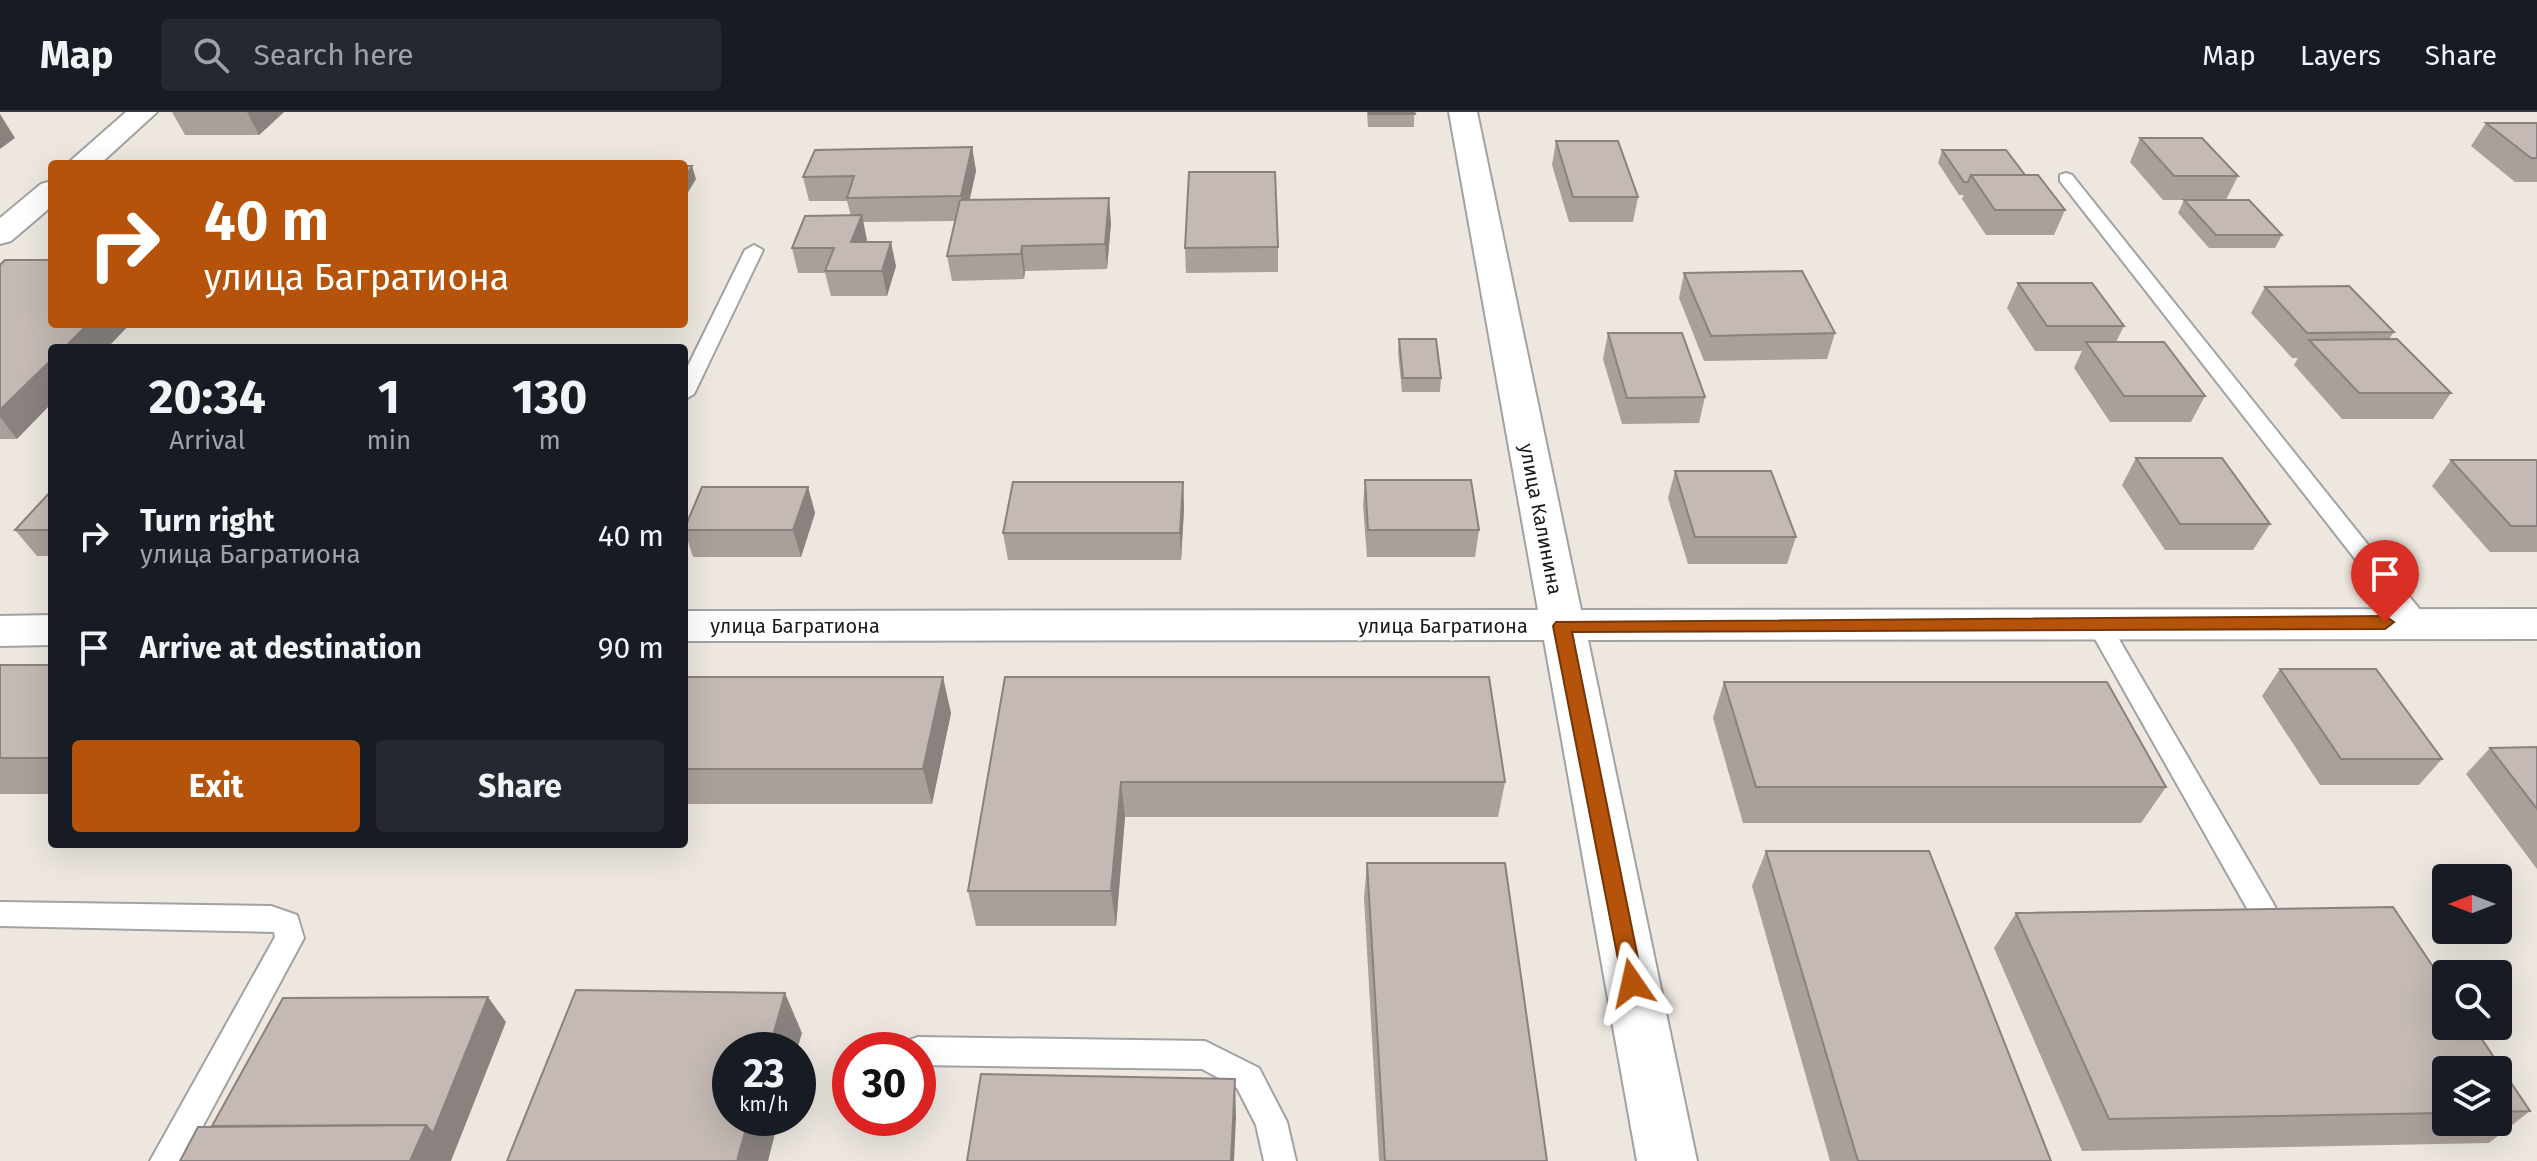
<!DOCTYPE html>
<meta charset="utf-8">
<style>
:root{--surface:#171b24;--page:#242831;--text:#f1f3f6;--muted:#9ea1a6;--line:#363941;--accent:#b45309}
body{margin:0;font-family:"Fira Sans",sans-serif;background:var(--page);color:var(--text);height:100vh;display:flex;flex-direction:column;font-size:30px;white-space:nowrap}
*{box-sizing:border-box;margin:0}
p{font-size:26px;color:var(--muted)}
.icon{flex:none;width:44px;height:44px;fill:none;stroke:currentColor;stroke-width:2;stroke-linecap:round;stroke-linejoin:round}
.map{position:relative;flex:1;overflow:hidden}
.details{position:absolute;left:48px;top:232px;width:640px;height:504px;display:flex;flex-direction:column;background:var(--surface);border-radius:8px;box-shadow:0 8px 32px #0002}
.details>*{flex:none}
.guide{position:absolute;left:48px;top:48px;width:640px;height:168px;border-radius:8px;box-shadow:0 8px 32px #0002;background:#b45309;color:#fff;overflow:hidden}
.needle{width:52px;rotate:270deg}
.tools{position:absolute;left:2432px;top:752px;display:grid;gap:16px}
.tools a{display:grid;place-items:center;width:80px;height:80px;border-radius:8px;background:var(--surface);box-shadow:0 8px 32px #0002;font-size:40px}
.speed{position:absolute;left:712px;top:920px;display:flex;gap:16px;font-size:40px;font-weight:700;text-align:center}
.speed>*{display:grid;place-content:center;width:104px;height:104px;border-radius:50%;background:var(--surface);box-shadow:0 8px 32px #0002;line-height:1}
.speed small{font-size:20px;font-weight:400}
.speed .limit{border:12px solid #d22;background:#fff;color:#111}
.pin{position:absolute;display:grid;place-items:center;width:68px;height:68px;color:#fff;margin:-82px -34px;border-radius:50% 50% 50% 0;rotate:-45deg;box-shadow:0 0 8px #0007}
.pin .icon{rotate:45deg}
.me{position:absolute;width:88px;margin:-44px;rotate:349deg;stroke-linejoin:round;filter:drop-shadow(0 0 6px #0008)}
.turn{display:flex;align-items:center;gap:28px;height:168px;padding:0 24px;font-size:36px}
.turn .icon{width:104px;height:104px;stroke-width:2.5}
.turn b{display:block;font-size:56px;line-height:68px}
.eta{display:flex;justify-content:space-evenly;align-items:center;height:136px;text-align:center}
.eta b{font-size:48px;font-weight:700;line-height:56px}
.button{display:flex;gap:16px;margin-top:auto;padding:16px 24px}
.button a{flex:1;height:92px;border-radius:8px;background:var(--accent);color:#fff;font-size:32px;font-weight:700;line-height:92px;text-align:center}
.button a+a{background:var(--page);color:var(--text)}
ul{padding:0;list-style:none}
li{display:flex;align-items:center;gap:24px;height:112px;padding:0 24px}
li div{flex:1}
li b{display:block;font-size:30px}
li em{font-style:normal}
header{display:flex;align-items:center;gap:48px;box-sizing:border-box;height:112px;padding:0 40px;background:var(--surface);border-bottom:2px solid var(--line)}
header strong{font-size:38px}
nav{display:flex;gap:44px;margin-inline-start:auto;font-size:28px}
.search{width:560px;height:72px;background:var(--page);display:flex;align-items:center;gap:20px;box-sizing:border-box;padding:0 28px;border-radius:8px;color:var(--muted);font-size:30px}
.map>svg:first-child{display:block}
.lines{fill:none;stroke-linecap:round;stroke-linejoin:round}
.service-casing{stroke:#a2a2a2;stroke-width:4}
.minor-casing{stroke:#a2a2a2;stroke-width:4}
.service{fill:#fff;fill-rule:evenodd}
.minor{fill:#fff;fill-rule:evenodd}
.wall{fill:#a99f9b;fill-rule:evenodd}
.shaded-wall{fill:#89827e}
.building{fill:#c4b9b4;stroke:#89827e;stroke-width:2}
.route{fill:#b45309;stroke:#753606;stroke-width:2}
.labels{text-anchor:middle;dominant-baseline:central;stroke-width:7;stroke-linejoin:round;paint-order:stroke}
.street-label{font-size:20px;fill:#1b1b1b;stroke:#fff}
</style>
<header>
<strong>Map</strong>
<div class="search"><svg class="icon" aria-label="search" viewBox="0 0 24 24"><circle cx="10" cy="10" r="6"/><path d="M15 15l6 6"/></svg>Search here</div>
<nav><a>Map</a><a>Layers</a><a>Share</a></nav>
</header>
<div class="map">
<svg width="2537" height="1049" viewBox="0 0 2537 1049">
<rect width="100%" height="100%" fill="#ede7e0"/>
<g class="lines">
<g class="service-casing">
<g id="service">
<polygon points="2066,61 2072,63 2425,504 2429,510 2425,516 2409,516 2060,69 2060,63"/>
<polygon points="754,133 763,138 694,282 684,288 684,262 745,138"/>
<polygon points="2098,503 2106,505 2273,791 2277,799 2273,807 2263,811 2253,807 2086,511 2090,505"/>
<polygon points="0,790 271,794 297,803 304,826 184,1049 150,1049 275,825 274,820 0,814"/>
<polygon points="918,925 1205,929 1259,956 1287,1010 1296,1049 1264,1049 1256,1013 1237,976 1202,957 918,953 918,938 903,938 907,929"/>
</g>
</g>
<g class="minor-casing">
<g id="minor">
<polygon points="126,0 157,0 100,52 67,52"/>
<polygon points="1449,0 1477,0 1581,498 2537,497 2537,527 1588,528 1697,1049 1637,1049 1544,528 684,529 684,499 1538,498"/>
<polygon points="52,69 52,94 11,129 0,132 0,106 41,72"/>
<polygon points="52,503 52,533 0,534 0,504"/>
</g>
</g>
<use href="#service" class="service"/>
<use href="#minor" class="minor"/>
</g>
<g class="wall">
<polygon points="172,0 284,0 259,23 185,23"/>
<polygon points="1367,0 1414,0 1414,15 1368,15"/>
<polygon points="2486,11 2537,11 2537,70 2515,70 2471,34"/>
<polygon points="2140,26 2238,64 2226,88 2282,123 2275,136 2209,136 2178,101 2184,88 2163,88 2130,50"/>
<polygon points="1556,29 1638,85 1633,110 1569,110 1552,53"/>
<polygon points="972,35 976,59 969,88 1111,111 1107,157 1025,159 1024,167 952,169 947,144 956,109 863,110 866,130 896,154 887,184 831,184 825,161 798,161 792,136 851,104 847,89 809,89 803,65"/>
<polygon points="1942,38 2025,63 2065,98 2054,123 1986,123 1962,87 1964,83 1959,83 1938,51"/>
<polygon points="1278,135 1278,160 1186,161 1185,136"/>
<polygon points="0,153 130,212 107,236 52,236 17,327 0,327"/>
<polygon points="1684,161 1835,221 1827,247 1704,249 1679,186"/>
<polygon points="2018,171 2124,214 2116,230 2205,284 2191,310 2110,310 2074,256 2082,239 2035,239 2007,196"/>
<polygon points="2265,175 2394,220 2389,227 2451,281 2433,307 2342,307 2294,253 2298,246 2292,246 2251,201"/>
<polygon points="1608,221 1705,285 1699,311 1622,312 1603,247"/>
<polygon points="1399,227 1441,266 1440,280 1402,280 1398,240"/>
<polygon points="2136,346 2270,412 2253,438 2165,438 2122,373"/>
<polygon points="2451,348 2537,349 2537,440 2490,440 2432,374"/>
<polygon points="1675,359 1796,425 1787,452 1688,452 1668,386"/>
<polygon points="1365,368 1479,418 1475,445 1367,445 1363,394"/>
<polygon points="1183,370 1184,397 1181,448 1008,448 1003,421"/>
<polygon points="808,375 815,401 801,445 693,445 684,417"/>
<polygon points="52,378 52,444 37,444 15,418"/>
<rect x="0" y="553" width="52" height="129"/>
<polygon points="2280,557 2442,647 2419,673 2320,673 2262,584"/>
<polygon points="684,565 951,601 932,692 684,692"/>
<polygon points="1005,565 1505,670 1498,705 1125,705 1116,814 976,814 968,779"/>
<polygon points="1724,570 2166,675 2141,711 1743,711 1713,606"/>
<polygon points="2537,635 2537,757 2466,662 2490,636"/>
<polygon points="1766,739 2051,1049 1830,1049 1752,774"/>
<polygon points="1367,751 1547,1049 1379,1049 1364,786"/>
<path d="M2393,795L2446,874V914H2473L2530,999L2489,1031L2082,1039L1994,836L2016,801ZM2446,958H2498V1010H2446Z"/>
</g>
<g class="shaded-wall">
<polygon points="247,0 284,0 259,23"/>
<polygon points="0,2 15,26 0,37"/>
<polygon points="972,35 976,59 965,109 961,84"/>
<polygon points="692,54 696,67 684,87 684,67"/>
<polygon points="1109,86 1111,111 1107,157 1105,132"/>
<polygon points="862,103 867,128 857,155 851,130"/>
<polygon points="891,130 896,154 887,184 882,159"/>
<polygon points="1022,134 1025,159 1024,167 1021,142"/>
<polygon points="88,212 130,212 107,236 64,236"/>
<polygon points="52,247 52,291 17,327 0,305 0,298"/>
<polygon points="1183,370 1184,397 1181,448 1180,421"/>
<polygon points="808,375 815,401 801,445 793,418"/>
<polygon points="943,565 951,601 932,692 923,657"/>
<polygon points="1121,670 1125,705 1116,814 1111,779"/>
<polygon points="785,881 802,921 797,938 769,938"/>
<polygon points="488,885 506,910 451,1049 410,1049 426,1013"/>
<polygon points="1235,967 1236,1005 1234,1049 1231,1049"/>
<polygon points="749,1006 779,1006 768,1049 737,1049"/>
</g>
<g class="building">
<polygon points="1369,0 1414,0 1415,2 1369,2"/>
<polygon points="2486,11 2537,11 2537,46 2531,46"/>
<polygon points="2140,26 2202,26 2238,64 2174,64"/>
<polygon points="1556,29 1618,29 1638,85 1573,85"/>
<polygon points="972,35 961,84 847,86 854,64 803,65 815,38"/>
<polygon points="1942,38 2006,38 2025,63 1971,63 1968,70 1964,70"/>
<polygon points="157,50 223,50 221,52 155,52"/>
<polygon points="684,54 692,54 684,67"/>
<polygon points="1189,60 1275,60 1278,135 1185,136"/>
<polygon points="1971,63 2038,63 2065,98 1995,98"/>
<polygon points="1109,86 1105,132 1022,134 1021,142 947,144 960,88"/>
<polygon points="2184,88 2249,88 2282,123 2216,123"/>
<polygon points="862,103 851,130 891,130 882,159 825,159 834,136 792,136 805,104"/>
<polygon points="5,148 52,148 52,212 88,212 64,236 52,236 52,247 0,298 0,153"/>
<polygon points="1802,159 1835,221 1711,224 1684,161"/>
<polygon points="2018,171 2092,171 2124,214 2047,214"/>
<polygon points="2349,174 2394,220 2307,221 2265,175"/>
<polygon points="1608,221 1682,221 1705,285 1627,286"/>
<polygon points="1399,227 1436,227 1441,266 1403,266"/>
<polygon points="2397,227 2451,281 2359,281 2309,228"/>
<polygon points="2086,230 2164,230 2205,284 2124,284"/>
<polygon points="2136,346 2222,346 2270,412 2180,412"/>
<polygon points="2451,348 2536,348 2537,349 2537,414 2511,414"/>
<polygon points="1675,359 1771,359 1796,425 1695,425"/>
<polygon points="1365,368 1471,368 1479,418 1368,418"/>
<polygon points="1013,370 1183,370 1180,421 1003,421"/>
<polygon points="702,375 808,375 793,418 684,418"/>
<polygon points="52,378 52,418 15,418"/>
<rect x="0" y="553" width="52" height="93"/>
<polygon points="2280,557 2376,557 2442,647 2341,647"/>
<polygon points="684,565 943,565 923,657 684,657"/>
<polygon points="1005,565 1489,565 1505,670 1121,670 1111,779 968,779"/>
<polygon points="1724,570 2107,570 2166,675 1756,675"/>
<polygon points="2537,635 2537,697 2490,636"/>
<polygon points="1766,739 1929,739 2051,1049 1858,1049"/>
<polygon points="1367,751 1505,751 1547,1049 1385,1049"/>
<polygon points="2393,795 2446,874 2446,914 2473,914 2530,999 2498,1000 2498,958 2446,958 2446,1001 2109,1007 2016,801"/>
<polygon points="576,878 785,881 769,938 730,938 730,1006 749,1006 737,1049 507,1049"/>
<polygon points="488,885 433,1021 426,1013 212,1014 283,886"/>
<polygon points="981,962 1235,967 1231,1049 967,1049"/>
<polygon points="426,1013 410,1049 180,1049 198,1015"/>
</g>
<polygon class="route" points="2385,504 2394,510 2385,517 1572,520 1643,871 1640,878 1632,880 1624,878 1553,514 1556,510"/>
<g class="labels">
<g class="street-label">
<text transform="translate(1541 407) rotate(79)">улица Калинина</text>
<text x="795" y="514">улица Багратиона</text>
<text x="1443" y="514">улица Багратиона</text>
</g>
</g>
</svg>
<div class="tools">
<a><svg class="needle" viewBox="-14 -14 28 28"><path d="M0-13l5 13h-10z" fill="#e53935"/><path d="M0 13l5-13h-10z" fill="#9ea1a6"/></svg></a>
<a><svg class="icon" aria-label="search" viewBox="0 0 24 24"><circle cx="10" cy="10" r="6"/><path d="M15 15l6 6"/></svg></a>
<a><svg class="icon" aria-label="layers" viewBox="0 0 24 24"><path d="M12 4l9 5-9 5-9-5zM3 14l9 5 9-5"/></svg></a>
</div>
<div class="speed"><div>23<small>km/h</small></div><div class="limit">30</div></div>
<div class="pin" style="left:2385px;top:510px;background:#d93025"><svg class="icon" aria-label="arrive" viewBox="0 0 24 24"><path d="M6 21V4h12l-3 4 3 4H6"/></svg></div>
<svg class="me" style="left:1632px;top:871px" viewBox="-20 -20 40 40"><path d="M0-17L14 15 0 8-14 15z" fill="#b45309" stroke="#fff" stroke-width="4"/></svg>
<div class="guide">
<div class="turn"><svg class="icon" aria-label="right" viewBox="0 0 24 24"><path d="M7 20v-9h11M14 6l5 5-5 5"/></svg><div><b>40 m</b>улица Багратиона</div></div>
</div>
<section class="details">
<div class="eta">
<div><b>20:34</b><p>Arrival</p></div>
<div><b>1</b><p>min</p></div>
<div><b>130</b><p>m</p></div>
</div>
<ul>
<li><svg class="icon" aria-label="right" viewBox="0 0 24 24"><path d="M7 20v-9h11M14 6l5 5-5 5"/></svg><div><b>Turn right</b><p>улица Багратиона</p></div><em>40 m</em></li>
<li><svg class="icon" aria-label="arrive" viewBox="0 0 24 24"><path d="M6 21V4h12l-3 4 3 4H6"/></svg><div><b>Arrive at destination</b></div><em>90 m</em></li>
</ul>
<div class="button"><a>Exit</a><a>Share</a></div>
</section>
</div>
